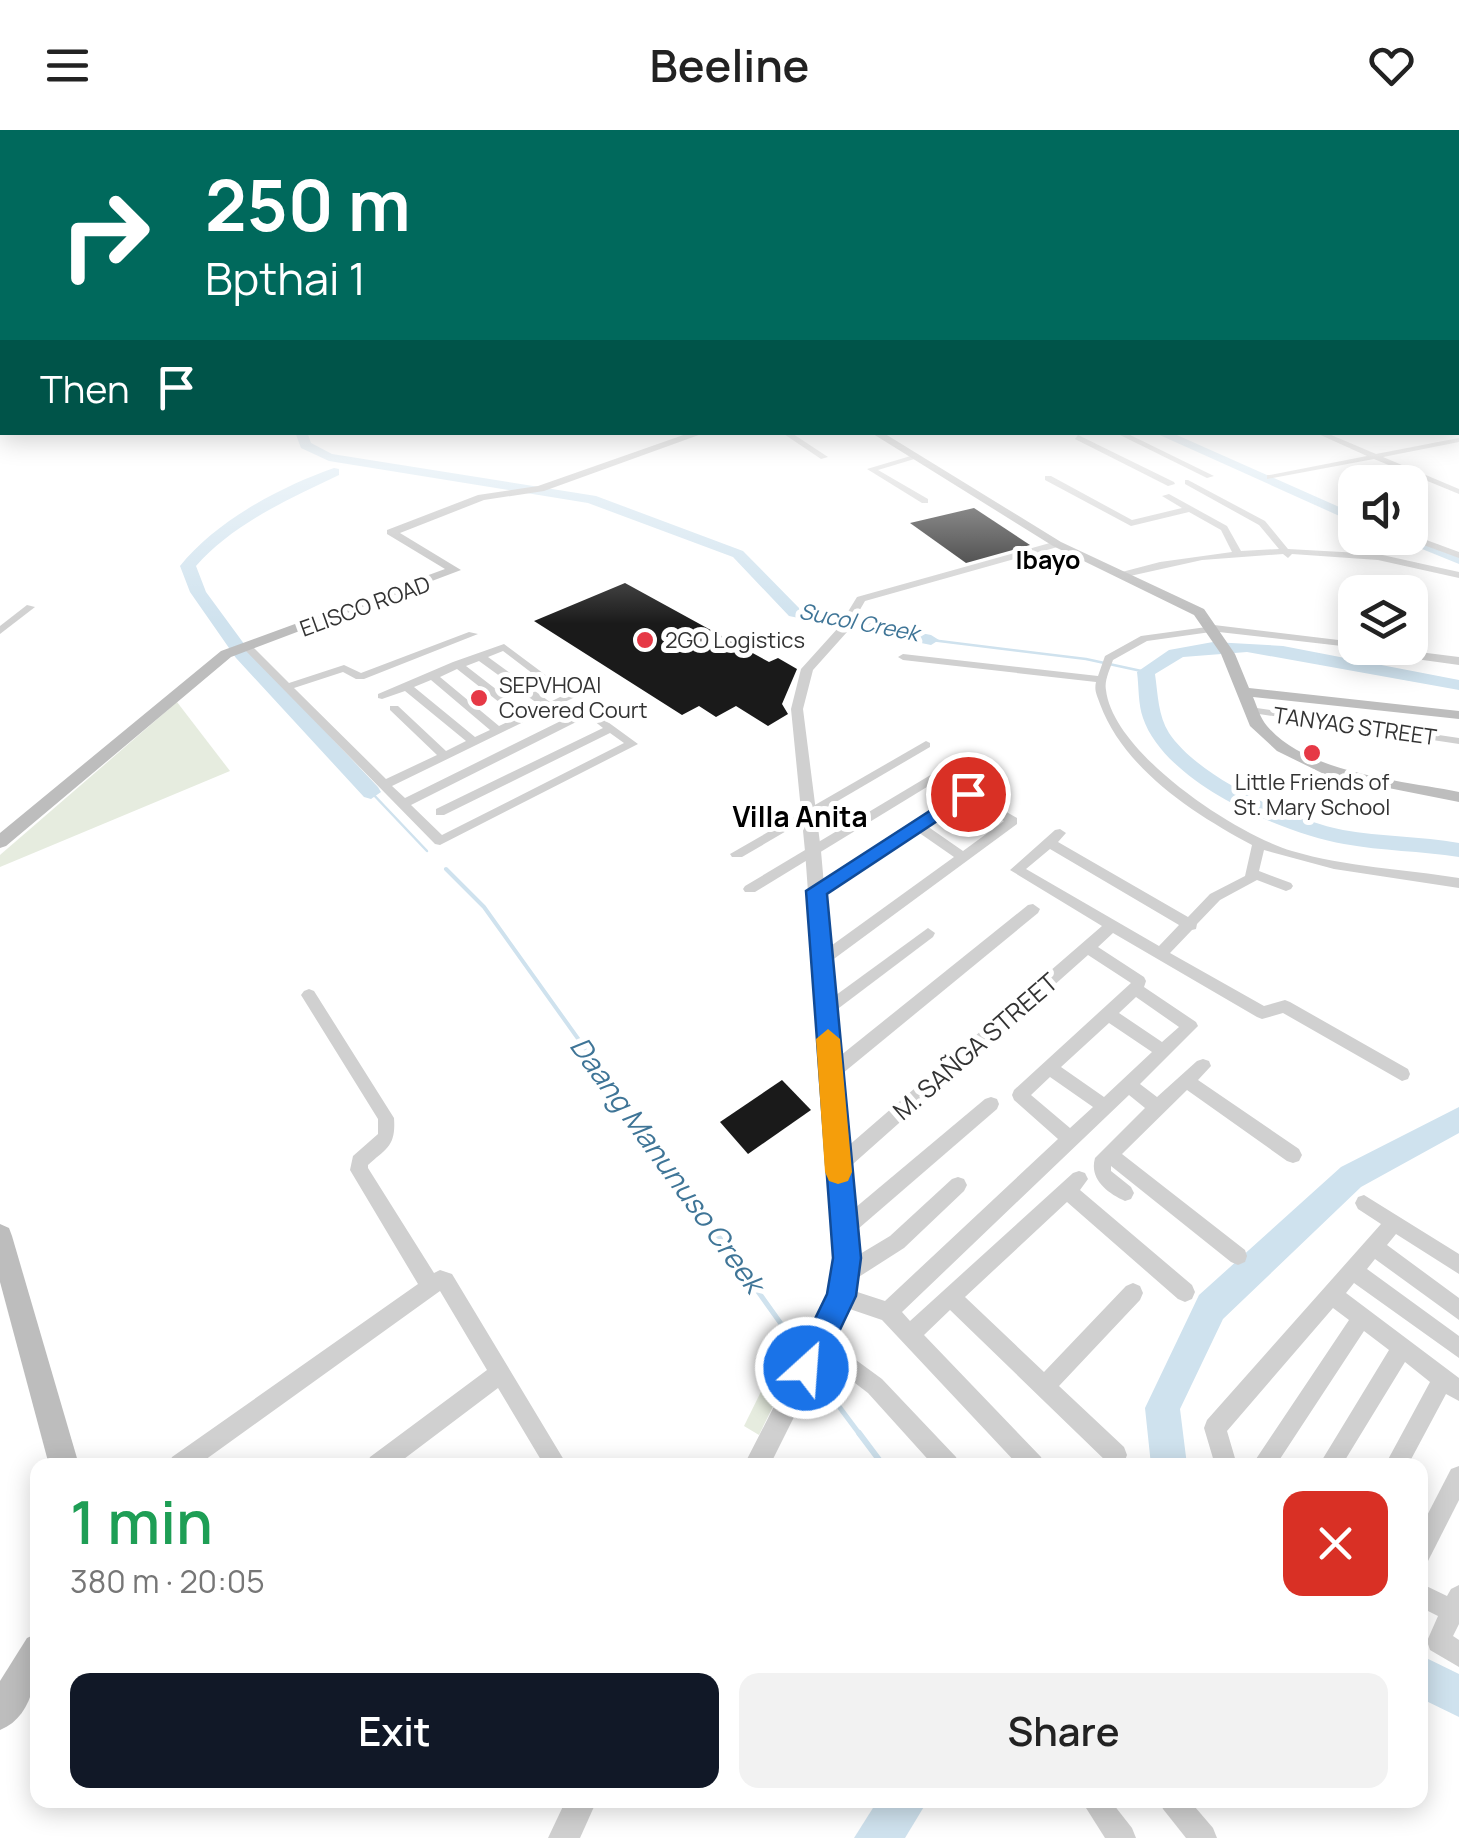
<!DOCTYPE html>
<meta charset="utf-8">
<style>
:root{--surface:#fff;--page:#f2f2f2;--text:#222;--muted:#767676;--accent:#111827}
body{margin:0;font-family:Manrope,sans-serif;background:var(--page);color:var(--text);height:100vh;display:flex;flex-direction:column;font-size:38px;white-space:nowrap}
*{box-sizing:border-box;margin:0}
p{font-size:32px;color:var(--muted)}
.icon{flex:none;width:55px;height:55px;fill:none;stroke:currentColor;stroke-width:2;stroke-linecap:round;stroke-linejoin:round}
.map{position:relative;flex:1;overflow:hidden}
.sheet{position:absolute;left:30px;top:1328px;width:1398px;height:350px;display:flex;flex-direction:column;background:var(--surface);border-radius:20px;box-shadow:0 5px 25px #0003}
.sheet>*{flex:none}
.banner{position:absolute;left:0px;top:0px;width:1460px;height:305px;box-shadow:0 5px 25px #0003;background:#00695c;color:#fff;overflow:hidden}
.tools{position:absolute;left:1338px;top:335px;display:grid;gap:20px}
.tools a{display:grid;place-items:center;width:90px;height:90px;border-radius:20px;background:var(--surface);box-shadow:0 5px 25px #0003;font-size:50px}
.pin{position:absolute;display:grid;place-items:center;width:85px;height:85px;color:#fff;margin:-42px;border:5px solid #fff;border-radius:50%;box-shadow:0 2px 10px #0007}
.me{position:absolute;width:110px;margin:-55px;rotate:26deg;stroke-linejoin:round;filter:drop-shadow(0 0 8px #0008)}
.turn{display:flex;align-items:center;gap:35px;height:210px;padding:0 40px;font-size:45px}
.turn .icon{width:130px;height:130px;stroke-width:2.5}
.turn b{display:block;font-size:70px;line-height:85px}
.then{display:flex;align-items:center;height:95px;padding:0 40px;background:#0003;gap:20px;font-size:38px}
.round{display:grid;place-items:center;flex:none;width:105px;height:105px;border-radius:20px;background:var(--page)}
.head{display:flex;align-items:center;justify-content:space-between;height:170px;padding:0 40px}
h1{font-size:60px;font-weight:600;line-height:75px;color:#1e9e55}
.button{display:flex;gap:20px;margin-top:auto;padding:20px 40px}
.button a{flex:1;height:115px;border-radius:20px;background:var(--accent);color:#fff;font-size:40px;font-weight:600;line-height:115px;text-align:center}
.button a+a{background:var(--page);color:var(--text)}
header{display:flex;justify-content:space-between;align-items:center;height:130px;padding:0 40px;background:var(--surface);font-size:45px;font-weight:600}
.map>svg:first-child{display:block}
.green{fill:#e6ecdf}
.lines{fill:none;stroke-linecap:round;stroke-linejoin:round}
.stream-far3{stroke:#cfe2ee;stroke-width:2.5}
.stream-far2{stroke:#cfe2ee;stroke-width:4}
.stream-far1{stroke:#cfe2ee;stroke-width:5}
.stream{stroke:#cfe2ee;stroke-width:6}
.river{fill:#cfe2ee;fill-rule:evenodd}
.building{fill:#1a1a1a}
.minor{fill:#d0d0d0;fill-rule:evenodd}
.tertiary{fill:#d0d0d0;fill-rule:evenodd}
.secondary{fill:#bdbdbd;fill-rule:evenodd}
.route{fill:#1a73e8;stroke:#114b97;stroke-width:2.5}
.slow{fill:#f59e0b}
.poi-dot{fill:#e63946;stroke:#fff;stroke-width:4}
.labels{text-anchor:middle;dominant-baseline:central;stroke-width:10;stroke-linejoin:round;paint-order:stroke}
.far-street-label{font-size:22px;fill:#333;stroke:#fff}
.far-water-label{font-size:22px;font-style:italic;fill:#3f7597;stroke:#fff}
.far-poi-label{font-size:22px;fill:#333;stroke:#fff;text-anchor:start}
.far-quarter-label{font-size:25px;font-weight:bold;fill:#000;stroke:#fff}
.street-label{font-size:25px;fill:#333;stroke:#fff}
.neighbourhood-label{font-size:28px;font-weight:bold;fill:#000;stroke:#fff}
.water-label{font-size:28px;font-style:italic;fill:#3f7597;stroke:#fff}
</style>
<header><svg class="icon" aria-label="menu" viewBox="0 0 24 24"><path d="M4 6h16M4 12h16M4 18h16"/></svg>Beeline<svg class="icon" aria-label="heart" viewBox="0 0 24 24"><path d="M12 20l-8-8c-3-5 5-10 8-4 3-6 11-1 8 4z"/></svg></header>
<div class="map">
<svg width="1459" height="1708" viewBox="0 0 1459 1708">
<rect width="100%" height="100%" fill="#fff"/>
<g class="green">
<polygon points="177,572 230,641 0,737 0,725"/>
<polygon points="782,1219 797,1227 759,1305 744,1296"/>
</g>
<g class="lines">
<g class="stream-far3">
<polyline points="931,510 1086,529 1146,542"/>
<polyline points="371,662 427,721"/>
</g>
<polyline class="stream-far2" points="446,739 484,777 634,987"/>
<g class="stream-far1">
<polyline points="632,985 804,1226"/>
<polyline points="814,1243 861,1306"/>
</g>
<polyline class="stream" points="859,1303 883,1335"/>
<g class="river">
<polygon points="295,302 307,302 311,313 332,324 596,366 743,421 800,479 931,505 939,510 931,515 789,486 733,427 588,373 329,331 301,318"/>
<polygon points="1153,302 1170,302 1355,384 1355,393"/>
<path d="M334,338L339,339V345C287,370 234,393 196,436L206,462L250,522L378,657L381,662L371,669L364,667L236,528L190,462L180,436C216,391 280,357 334,338Z"/>
<polygon points="1410,406 1459,424 1459,434 1395,408"/>
<path d="M1213,512L1283,516L1459,550V560L1247,522L1183,527L1155,544C1158,565 1158,585 1169,603C1199,648 1292,690 1343,700C1381,707 1421,706 1459,713V727C1421,721 1382,721 1344,714C1282,703 1165,653 1143,588C1138,574 1139,557 1137,542L1169,520Z"/>
<polygon points="1459,977 1459,1003 1361,1057 1223,1189 1180,1279 1187,1335 1151,1335 1145,1278 1199,1165 1341,1037"/>
<polygon points="1420,1525 1459,1544 1459,1587 1420,1568"/>
<polygon points="878,1670 928,1670 905,1708 854,1708"/>
</g>
</g>
<g class="building">
<polygon points="974,378 1030,415 966,433 910,393"/>
<polygon points="625,453 769,532 778,528 797,539 782,574 788,584 768,596 736,576 716,587 699,576 682,585 534,491"/>
<polygon points="782,950 811,980 748,1024 720,992"/>
</g>
<g class="lines">
<g class="minor">
<rect x="1458" y="264" width="1" height="4"/>
<polygon points="781,302 790,302 828,327 821,329"/>
<polygon points="1114,302 1124,302 1214,346 1207,348"/>
<polygon points="1314,302 1324,302 1376,324 1459,308 1459,312 1383,327 1459,359 1459,364 1374,329 1267,349 1267,345 1270,345 1367,326"/>
<polygon points="1078,305 1174,352 1175,354 1168,356 1075,309"/>
<polygon points="914,325 921,327 878,340 928,369 928,373 922,373 867,339"/>
<polygon points="1045,346 1051,346 1132,390 1182,378 1162,366 1169,364 1227,396 1241,421 1279,419 1259,395 1185,354 1185,350 1188,350 1265,391 1288,419 1378,424 1459,442 1459,448 1378,430 1292,424 1288,428 1283,424 1202,430 1121,448 1116,445 1118,443 1160,432 1232,422 1221,400 1189,382 1131,396 1045,350"/>
<polygon points="1410,404 1459,422 1459,428 1407,409"/>
<polygon points="27,475 35,477 0,504 0,496"/>
<path d="M1214,496L1219,499L1218,501L1147,511L1113,530C1110,539 1104,551 1106,560C1113,623 1235,704 1292,721C1346,737 1404,739 1459,748V758L1334,739L1264,720L1259,741L1291,753L1293,756L1291,759L1286,761L1257,750L1220,770L1197,794L1196,799L1192,800L1170,823L1264,876L1285,870L1290,872L1408,939L1410,944L1408,949L1402,951L1283,883L1262,889L1257,887L1113,803L1098,817L1144,847L1146,851L1144,857L1196,892L1198,896L1140,954L1157,967L1197,931L1203,929L1209,931L1211,936L1198,950L1299,1019L1302,1025L1299,1031L1293,1033L1287,1031L1187,960L1122,1024L1245,1120L1247,1126L1245,1132L1238,1135L1231,1132L1111,1036V1041L1131,1057L1134,1063L1131,1069L1125,1071C1107,1063 1089,1049 1095,1028L1145,978L1129,965L902,1182L910,1191L1073,1043L1079,1041L1085,1043L1088,1049L1080,1060L1192,1155L1195,1162L1192,1169L1185,1172L1178,1169L1067,1072L965,1167L1044,1242L1126,1156L1133,1153L1140,1156L1143,1163L1140,1170L1059,1256L1124,1317L1127,1325L1124,1333L1118,1335L1108,1333L950,1180L924,1205L1041,1327L1044,1335H1018L882,1190L835,1174L832,1167L835,1160L842,1157L885,1171L1058,1009L1014,970L1012,965L1014,960L1131,853L1088,825L844,1042L838,1044L832,1042L829,1036L832,1030L1102,796L1010,740L1055,700L1060,699L1066,703L1058,712L1188,787L1210,764L1245,746L1252,715C1194,684 1124,639 1100,574C1097,565 1094,561 1096,552L903,530L898,527L903,524L1098,546L1105,526L1141,506ZM1050,719L1179,795L1159,816L1026,739ZM1136,867L1179,897L1162,912L1119,883ZM1109,893L1152,922L1104,967L1061,937ZM1050,947L1093,977L1070,998L1031,965Z"/>
<path d="M469,502L478,504L364,549H356L343,542L294,558L386,649L437,625L390,580V576H398L446,621L466,611L405,561L382,569L378,568V564L453,532L504,514L575,567L392,656L405,668L581,581L573,574L579,571L638,614L440,715L435,714L242,517L251,515L289,553L344,535L361,543ZM503,521L562,566L550,572L488,527ZM479,531L541,576L527,583L466,536ZM457,539L518,587L499,596L440,547ZM431,550L490,600L475,607L414,557ZM588,586L603,598L436,679V685H444L610,603L624,613L442,705L411,675Z"/>
<polygon points="1250,577 1459,608 1459,614 1246,582 1244,580"/>
<polygon points="926,611 930,613 930,617 742,727 732,727 730,724"/>
<polygon points="954,631 958,632 958,638 755,762 745,762 743,759 745,756"/>
<path d="M968,660L1017,688V694L827,834H817L815,830L817,826L954,727L918,702L821,764H811L809,761L811,758ZM968,670L1004,691L963,721L927,696Z"/>
<polygon points="1033,774 1040,779 1038,783 837,948 831,950 825,948 823,943 825,938 1028,775"/>
<polygon points="928,798 935,803 933,807 831,884 821,884 818,880 821,876"/>
<path d="M309,859L314,861L394,988C396,1016 387,1018 368,1035V1038L434,1143L440,1140L452,1144L567,1335H544L498,1258L396,1335H367L370,1327L487,1240L440,1161L198,1335H169L172,1327L418,1154L350,1040L353,1026L378,1004V989L301,865L304,861Z"/>
<polygon points="991,967 997,969 999,974 997,979 851,1105 844,1108 837,1105 835,1099 837,1093 985,969"/>
<polygon points="958,1047 964,1049 967,1055 964,1061 904,1118 854,1150 847,1152 840,1150 837,1143 840,1136 890,1106 952,1049"/>
<polygon points="1364,1065 1459,1124 1459,1144 1396,1104 1387,1115 1459,1168 1459,1190 1375,1129 1367,1139 1459,1206 1459,1228 1354,1153 1346,1163 1459,1248 1459,1271 1446,1264 1408,1335 1385,1335 1430,1252 1405,1232 1342,1335 1319,1335 1389,1220 1364,1201 1276,1335 1252,1335 1349,1190 1333,1178 1227,1301 1237,1335 1215,1335 1204,1298 1207,1290 1381,1094 1358,1079 1355,1073 1358,1067"/>
<polygon points="819,1203 882,1249 956,1327 959,1335 933,1335 868,1263 812,1220 809,1213 812,1206"/>
<polygon points="1459,1336 1459,1370 1428,1431 1420,1435 1420,1399 1451,1339"/>
<polygon points="1420,1453 1447,1466 1451,1459 1459,1455 1459,1494 1453,1506 1459,1510 1459,1537 1430,1520 1427,1511 1438,1486 1420,1477"/>
<polygon points="1081,1670 1110,1670 1132,1698 1136,1708 1105,1708"/>
<polygon points="1159,1670 1189,1670 1213,1698 1217,1708 1186,1708 1163,1679"/>
</g>
<g class="tertiary">
<polygon points="1057,411 1062,414 1061,416 865,471 847,502 813,540 803,579 821,721 858,1143 843,1189 770,1335 744,1335 825,1177 836,1143 805,721 791,579 801,539 838,498 857,467"/>
<polygon points="1214,495 1355,512 1355,518 1387,518 1459,527 1459,535 1365,522 1359,518 1210,501 1210,497"/>
<polygon points="566,1670 597,1670 580,1708 548,1708"/>
</g>
<g class="secondary">
<polygon points="692,302 707,302 544,361 484,370 400,403 461,440 231,527 6,716 0,718 0,703 221,521 445,439 387,404 387,400 478,365 538,356"/>
<path d="M870,302H882L1061,412L1204,479L1235,524L1249,558L1459,581V589L1253,567C1257,576 1260,588 1267,596C1308,644 1401,650 1459,662V672L1328,646L1277,621L1250,596L1221,524L1194,485L1053,416Z"/>
<polygon points="0,1094 9,1098 12,1106 79,1335 49,1335 0,1152"/>
<path d="M38,1503C38,1536 37,1585 0,1600V1551L27,1508Z"/>
</g>
</g>
<linearGradient id="sky" x2="0" y2="1"><stop stop-color="#9ec6ea"/><stop offset="0.51" stop-color="#fff"/><stop offset="1" stop-color="#fff" stop-opacity="0"/></linearGradient>
<rect width="1459" height="494" fill="url(#sky)"/>
<polygon class="route" points="962,660 978,664 827,764 861,1128 856,1166 817,1248 806,1253 796,1248 791,1238 827,1164 833,1128 806,761"/>
<polygon class="slow" points="828,899 840,909 852,1042 848,1051 838,1054 829,1051 825,1042 816,909"/>
<g class="poi-dot">
<circle cx="645" cy="510" r="10"/>
<circle cx="479" cy="568" r="10"/>
<circle cx="1312" cy="623" r="10"/>
</g>
<g class="labels">
<g class="far-street-label">
<text transform="translate(365 476) rotate(-20)">ELISCO ROAD</text>
<text transform="translate(1355 596) rotate(8)">TANYAG STREET</text>
</g>
<g class="far-water-label">
<text transform="translate(859 492) rotate(11)">Sucol Creek</text>
</g>
<g class="far-poi-label">
<text x="665" y="510">2GO Logistics</text>
<text x="499" y="555">SEPVHOAI<tspan x="499" dy="25">Covered Court</tspan></text>
<text x="1312" y="652" text-anchor="middle">Little Friends of<tspan x="1312" dy="25">St. Mary School</tspan></text>
</g>
<g class="far-quarter-label">
<text x="1048" y="429">Ibayo</text>
</g>
<g class="street-label">
<text transform="translate(975 916) rotate(-41)">M. SAÑGA STREET</text>
</g>
<g class="neighbourhood-label">
<text x="800" y="686">Villa Anita</text>
</g>
<g class="water-label">
<text transform="translate(668 1034) rotate(54)">Daang Manunuso Creek</text>
</g>
</g>
</svg>
<div class="tools">
<a><svg class="icon" aria-label="sound" viewBox="0 0 24 24"><path d="M4 9h4l5-4v14l-5-4H4zM17 9q2 3 0 6"/></svg></a>
<a><svg class="icon" aria-label="layers" viewBox="0 0 24 24"><path d="M12 4l9 5-9 5-9-5zM3 14l9 5 9-5"/></svg></a>
</div>
<div class="pin" style="left:968px;top:664px;background:#d93025"><svg class="icon" aria-label="arrive" viewBox="0 0 24 24"><path d="M6 21V4h12l-3 4 3 4H6"/></svg></div>
<svg class="me" style="left:806px;top:1238px" viewBox="-20 -20 40 40"><circle r="17" fill="#1a73e8" stroke="#fff" stroke-width="3"/><path d="M0-11L8 9 0 5-8 9z" fill="#fff"/></svg>
<div class="banner">
<div class="turn"><svg class="icon" aria-label="right" viewBox="0 0 24 24"><path d="M7 20v-9h11M14 6l5 5-5 5"/></svg><div><b>250 m</b>Bpthai 1</div></div>
<div class="then">Then<svg class="icon" aria-label="arrive" viewBox="0 0 24 24"><path d="M6 21V4h12l-3 4 3 4H6"/></svg></div>
</div>
<section class="sheet">
<div class="head"><div><h1>1 min</h1><p>380 m · 20:05</p></div><a class="round" style="background:#d93025;color:#fff"><svg class="icon" aria-label="close" viewBox="0 0 24 24"><path d="M6 6l12 12M18 6L6 18"/></svg></a></div>
<div class="button"><a>Exit</a><a>Share</a></div>
</section>
</div>
